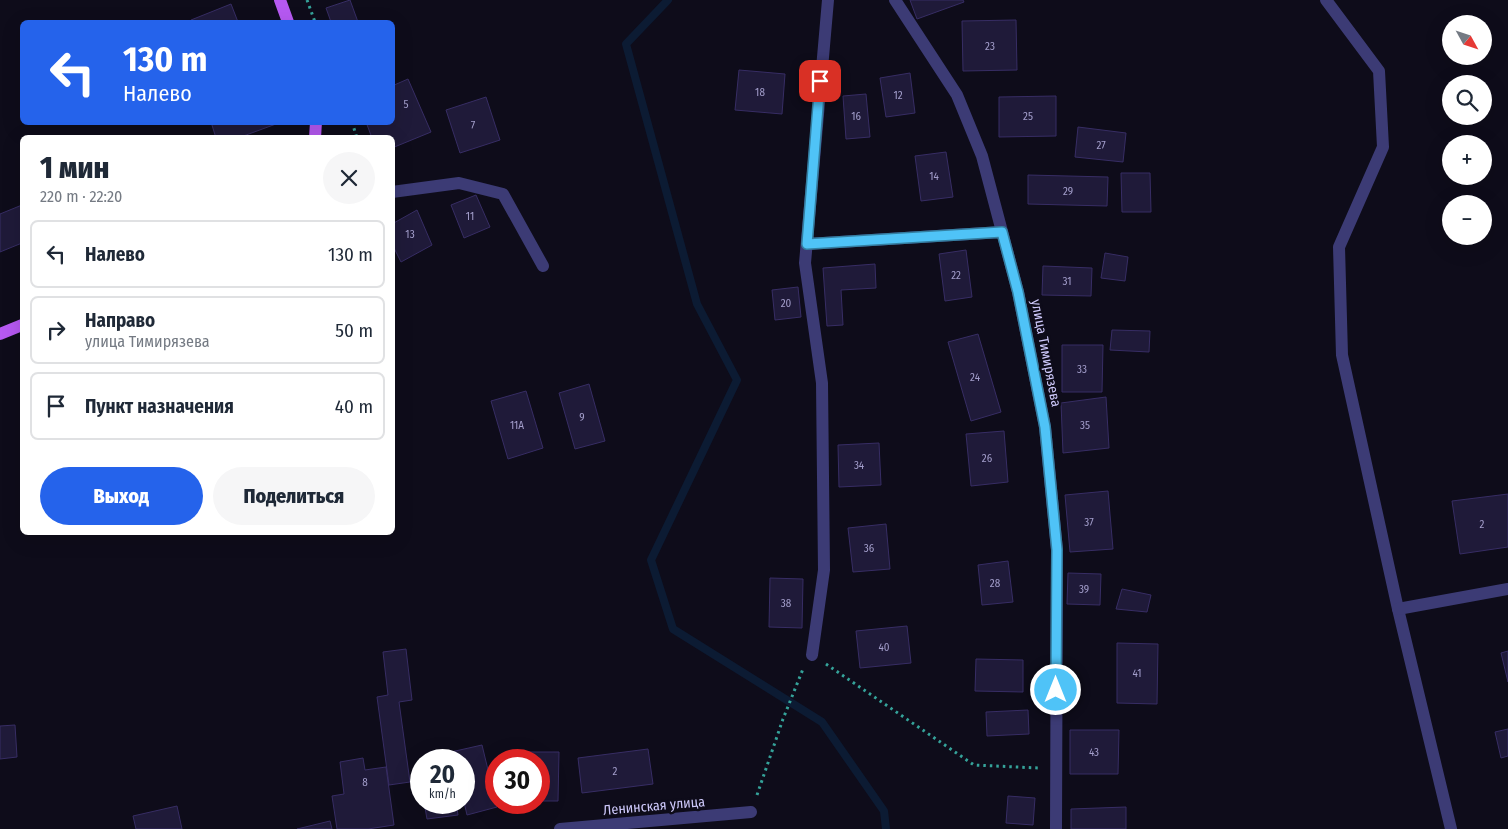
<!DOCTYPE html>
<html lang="ru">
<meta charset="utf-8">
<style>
:root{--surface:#fff;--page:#f6f6f7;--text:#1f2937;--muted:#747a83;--line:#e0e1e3;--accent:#2563eb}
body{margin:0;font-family:"Fira Sans Condensed",sans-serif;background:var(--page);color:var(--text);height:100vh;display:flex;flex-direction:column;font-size:19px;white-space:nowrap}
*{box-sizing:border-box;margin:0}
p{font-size:16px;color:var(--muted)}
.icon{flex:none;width:28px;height:28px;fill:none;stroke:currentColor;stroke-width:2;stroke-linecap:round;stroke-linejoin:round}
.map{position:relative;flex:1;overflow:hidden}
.panel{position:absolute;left:20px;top:135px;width:375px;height:400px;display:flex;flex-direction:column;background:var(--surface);border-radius:8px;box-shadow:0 5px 20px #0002}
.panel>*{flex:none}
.banner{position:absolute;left:20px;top:20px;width:375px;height:105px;border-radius:8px;box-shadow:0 5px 20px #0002;background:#2563eb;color:#fff;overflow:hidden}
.needle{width:32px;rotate:130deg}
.controls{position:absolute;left:1442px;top:15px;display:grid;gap:10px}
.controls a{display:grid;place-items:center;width:50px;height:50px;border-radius:50%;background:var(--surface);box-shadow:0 5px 20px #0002;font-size:25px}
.speed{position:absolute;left:410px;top:749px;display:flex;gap:10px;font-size:25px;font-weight:700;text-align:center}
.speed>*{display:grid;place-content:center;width:65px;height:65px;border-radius:50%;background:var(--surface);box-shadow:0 5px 20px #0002;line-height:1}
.speed small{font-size:12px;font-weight:400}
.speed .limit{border:8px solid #d22;background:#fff;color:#111}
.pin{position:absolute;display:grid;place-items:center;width:42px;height:42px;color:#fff;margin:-21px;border-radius:10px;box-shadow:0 2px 8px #0006}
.me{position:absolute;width:55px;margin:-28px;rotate:0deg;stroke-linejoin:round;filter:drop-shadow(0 0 4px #0008)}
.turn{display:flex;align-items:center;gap:18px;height:105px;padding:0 20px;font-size:22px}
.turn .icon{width:65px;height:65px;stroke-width:2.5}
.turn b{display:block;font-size:35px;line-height:42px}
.round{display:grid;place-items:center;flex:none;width:52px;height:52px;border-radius:26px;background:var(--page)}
.overview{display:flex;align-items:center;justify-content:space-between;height:85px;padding:0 20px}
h1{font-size:30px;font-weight:800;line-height:38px}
.button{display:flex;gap:10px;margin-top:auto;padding:10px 20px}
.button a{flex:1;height:58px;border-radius:30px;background:var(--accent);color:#fff;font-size:20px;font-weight:800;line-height:58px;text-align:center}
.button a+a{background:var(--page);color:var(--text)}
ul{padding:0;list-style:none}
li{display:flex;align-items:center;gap:15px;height:68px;margin:0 10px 8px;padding:0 10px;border:2px solid var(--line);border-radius:8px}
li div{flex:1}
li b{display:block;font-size:19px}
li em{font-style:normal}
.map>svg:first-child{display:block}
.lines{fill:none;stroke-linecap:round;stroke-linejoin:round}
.stream{stroke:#0c1b33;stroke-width:8}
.building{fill:#1f1a39;stroke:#372d64}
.path{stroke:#35a39a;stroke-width:3;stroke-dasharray:2.5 4;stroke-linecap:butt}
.minor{stroke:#3c3b75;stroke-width:12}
.major{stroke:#b659f2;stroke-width:12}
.route-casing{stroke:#337fa1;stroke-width:12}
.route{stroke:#4fc3f7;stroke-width:9}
.labels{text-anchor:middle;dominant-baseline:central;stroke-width:5;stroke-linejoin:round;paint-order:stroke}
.number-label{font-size:11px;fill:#a29dca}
.street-label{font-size:14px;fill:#cec9fb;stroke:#0e0c1a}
</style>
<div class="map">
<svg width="1508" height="829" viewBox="0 0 1508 829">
<rect width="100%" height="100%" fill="#0e0c1a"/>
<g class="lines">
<polyline class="stream" points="668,0 626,44 697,304 737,380 651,560 673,629 822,722 884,811 886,829"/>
</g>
<g class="building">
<polygon points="350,0 358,22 331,22 326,8"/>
<polygon points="910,0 963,0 964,2 917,19"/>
<polygon points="231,4 238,22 192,22 191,20"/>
<polygon points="1016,20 1017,70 963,71 962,21"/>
<polygon points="739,70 785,74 782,114 735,110"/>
<polygon points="910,73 915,113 886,117 880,78"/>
<polygon points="408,79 431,132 392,148 392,138 372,138 366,122 392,122 392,86"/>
<polygon points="866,94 870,137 846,139 843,96"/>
<polygon points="1056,96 1056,136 999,137 999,97"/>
<polygon points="486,97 500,140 460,153 446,110"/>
<polygon points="211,122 276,122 276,124 238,138 216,138"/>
<polygon points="1078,127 1126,133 1123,162 1075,157"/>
<polygon points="946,152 953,197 921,201 915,156"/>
<polygon points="1121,173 1150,173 1151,212 1122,212"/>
<polygon points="1028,175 1108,177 1107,206 1028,204"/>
<polygon points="476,195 490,227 464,238 451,205"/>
<polygon points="22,205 22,243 0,252 0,214"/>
<polygon points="417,210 432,245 401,262 392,244 392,224"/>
<polygon points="966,250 972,297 945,301 939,254"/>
<polygon points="1105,253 1128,257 1125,281 1101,278"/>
<polygon points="875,264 876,288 841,290 843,325 827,326 823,268"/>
<polygon points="1043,266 1092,268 1091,296 1042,295"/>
<polygon points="798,287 801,317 775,320 772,290"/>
<polygon points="1112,330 1150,331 1149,352 1110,350"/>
<polygon points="978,334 1001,412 971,421 948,342"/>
<polygon points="1062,345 1103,345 1102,392 1062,392"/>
<polygon points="589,384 605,441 575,449 559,393"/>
<polygon points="526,391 543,448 508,459 491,401"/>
<polygon points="1106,397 1109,448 1063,453 1061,403"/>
<polygon points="1004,431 1008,482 971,486 966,434"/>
<polygon points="879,443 881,485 839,487 838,445"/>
<polygon points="1108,491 1113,549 1070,552 1065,495"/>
<polygon points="1508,494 1508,547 1460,554 1452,501"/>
<polygon points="886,524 890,569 853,572 848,528"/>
<polygon points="1008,561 1013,602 982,605 978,565"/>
<polygon points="1068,573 1101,574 1100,605 1067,604"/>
<polygon points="770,578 803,579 802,628 769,627"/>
<polygon points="1122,589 1151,595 1147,612 1116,609"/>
<polygon points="907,626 911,663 860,668 856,631"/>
<polygon points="1117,643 1158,644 1157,704 1117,703"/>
<polygon points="406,649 412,700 399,702 410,782 389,785 377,697 388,695 383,652"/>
<polygon points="1508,651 1508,682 1501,653"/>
<polygon points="976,659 1023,660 1023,692 975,691"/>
<polygon points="1028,710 1029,734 987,736 986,712"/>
<polygon points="15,725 17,757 0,759 0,726"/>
<polygon points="1508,729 1508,756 1501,758 1495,732"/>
<polygon points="1070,730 1119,730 1118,774 1070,774"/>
<polygon points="482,745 497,807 467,815 464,802 464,760 453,760 451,752"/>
<polygon points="648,749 653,784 582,793 578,758"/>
<polygon points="507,752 559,752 558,801 539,801 539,760 507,760"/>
<polygon points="363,758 365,770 386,767 394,825 368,829 337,829 332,796 344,794 340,762"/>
<polygon points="1008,796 1035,798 1033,825 1006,823"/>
<polygon points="424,802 456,802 458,815 427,819"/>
<polygon points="177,806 182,829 136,829 133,816"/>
<polygon points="1126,807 1126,829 1071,829 1071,809"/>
<polygon points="330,821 332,829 297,829"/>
</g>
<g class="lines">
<g class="path">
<polyline points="307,0 315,22"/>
<polyline points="352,122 357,138"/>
<polyline points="826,664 974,765 1038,768"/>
<polyline points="757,795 783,719 803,669"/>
</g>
<g class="minor">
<polyline points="895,0 957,95 982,156 1018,292 1045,427 1057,550 1056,829"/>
<polyline points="1326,0 1379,71 1383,147 1339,247 1342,355 1398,609 1451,829"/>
<polyline points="392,192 459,183 503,194 543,266"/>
<polyline points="807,244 1002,232"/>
<polyline points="1398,609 1508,589"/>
<polyline points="812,655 824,570 822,383 805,263 828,0"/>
<polyline points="560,829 751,812"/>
</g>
<g class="major">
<polyline points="280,0 288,22"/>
<polyline points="315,138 316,122"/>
<polyline points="0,334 22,325"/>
</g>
</g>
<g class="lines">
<g class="route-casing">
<polyline id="route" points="820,81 807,244 1002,232 1018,292 1045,427 1057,550 1056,690"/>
</g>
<use href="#route" class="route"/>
</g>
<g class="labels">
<g class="number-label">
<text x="990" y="46">23</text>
<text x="760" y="92">18</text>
<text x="898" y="95">12</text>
<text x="406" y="104">5</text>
<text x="856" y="116">16</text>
<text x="1028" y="116">25</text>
<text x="473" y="125">7</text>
<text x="1101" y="145">27</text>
<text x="934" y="176">14</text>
<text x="1068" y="191">29</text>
<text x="470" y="216">11</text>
<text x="410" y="234">13</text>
<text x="956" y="275">22</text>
<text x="1067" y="281">31</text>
<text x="786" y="303">20</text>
<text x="1082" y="369">33</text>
<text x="975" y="377">24</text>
<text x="582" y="417">9</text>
<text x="517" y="425">11А</text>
<text x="1085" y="425">35</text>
<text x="987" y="458">26</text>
<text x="859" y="465">34</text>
<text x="1089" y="522">37</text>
<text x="1482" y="524">2</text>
<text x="869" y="548">36</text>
<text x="995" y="583">28</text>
<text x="1084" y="589">39</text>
<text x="786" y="603">38</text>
<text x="884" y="647">40</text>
<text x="1137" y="673">41</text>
<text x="1094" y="752">43</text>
<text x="615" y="771">2</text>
<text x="365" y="782">8</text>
</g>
<g class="street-label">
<text transform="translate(1046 353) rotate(79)">улица Тимирязева</text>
<text transform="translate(654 806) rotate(-5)">Ленинская улица</text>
</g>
</g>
</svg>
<div class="controls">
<a><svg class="needle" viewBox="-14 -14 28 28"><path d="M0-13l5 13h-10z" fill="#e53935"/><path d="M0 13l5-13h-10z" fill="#747a83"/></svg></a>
<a><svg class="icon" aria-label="search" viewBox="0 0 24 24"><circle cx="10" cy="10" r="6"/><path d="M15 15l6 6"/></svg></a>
<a>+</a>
<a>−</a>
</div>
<div class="speed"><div>20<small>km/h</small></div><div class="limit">30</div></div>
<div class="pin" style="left:820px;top:81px;background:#d93025"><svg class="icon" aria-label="arrive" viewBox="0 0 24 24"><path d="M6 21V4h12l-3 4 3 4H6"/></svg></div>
<svg class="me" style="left:1056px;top:690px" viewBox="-20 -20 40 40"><circle r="17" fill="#4fc3f7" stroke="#fff" stroke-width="3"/><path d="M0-11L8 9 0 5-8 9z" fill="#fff"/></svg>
<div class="banner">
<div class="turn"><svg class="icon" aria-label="left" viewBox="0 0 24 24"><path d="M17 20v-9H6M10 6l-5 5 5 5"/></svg><div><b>130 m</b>Налево</div></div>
</div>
<section class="panel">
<div class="overview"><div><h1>1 мин</h1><p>220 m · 22:20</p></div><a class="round"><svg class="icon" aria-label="close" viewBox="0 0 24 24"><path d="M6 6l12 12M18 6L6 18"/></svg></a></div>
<ul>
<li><svg class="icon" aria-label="left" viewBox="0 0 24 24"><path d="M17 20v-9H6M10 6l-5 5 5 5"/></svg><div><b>Налево</b></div><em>130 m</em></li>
<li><svg class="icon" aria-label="right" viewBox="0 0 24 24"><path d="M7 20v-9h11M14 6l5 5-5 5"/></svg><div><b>Направо</b><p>улица Тимирязева</p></div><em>50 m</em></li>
<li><svg class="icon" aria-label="arrive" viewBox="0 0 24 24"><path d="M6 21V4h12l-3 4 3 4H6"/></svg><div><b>Пункт назначения</b></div><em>40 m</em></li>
</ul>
<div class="button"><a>Выход</a><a>Поделиться</a></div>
</section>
</div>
